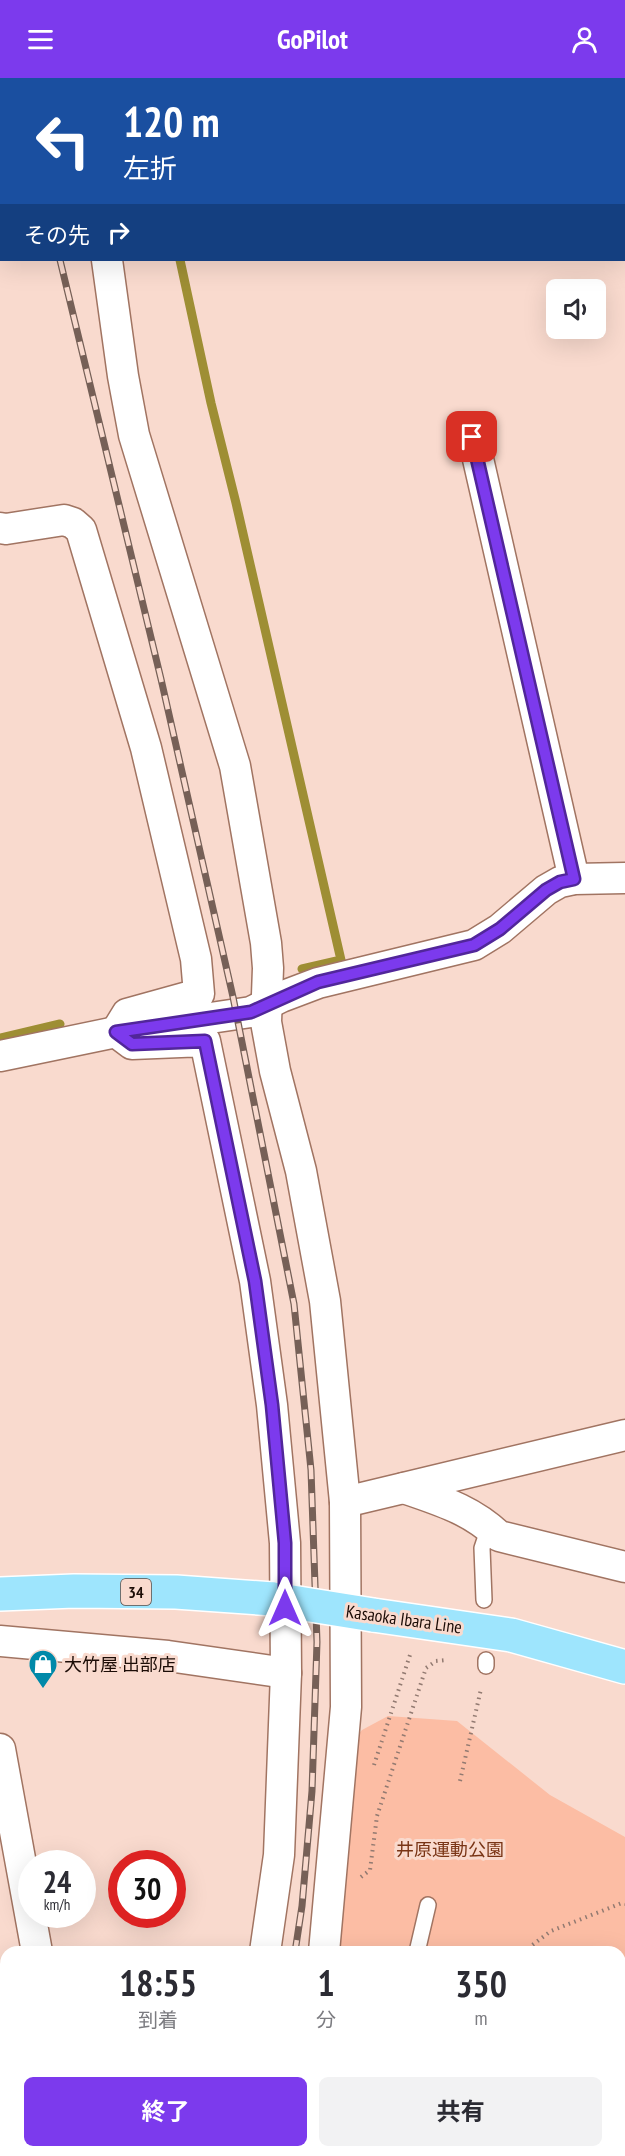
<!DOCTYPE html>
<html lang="ja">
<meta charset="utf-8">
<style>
:root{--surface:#fff;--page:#f2f2f3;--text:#2b2b33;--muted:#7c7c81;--accent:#7c3aed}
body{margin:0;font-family:"PT Sans Narrow","Noto Sans JP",sans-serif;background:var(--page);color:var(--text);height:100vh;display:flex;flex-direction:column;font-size:22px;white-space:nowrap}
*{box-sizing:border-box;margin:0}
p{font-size:20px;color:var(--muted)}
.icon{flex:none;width:33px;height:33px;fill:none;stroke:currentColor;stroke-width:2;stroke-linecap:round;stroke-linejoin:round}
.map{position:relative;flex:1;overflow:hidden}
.details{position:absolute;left:0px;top:1868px;width:626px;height:212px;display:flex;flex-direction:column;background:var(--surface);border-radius:18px 18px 0 0;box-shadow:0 6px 24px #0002}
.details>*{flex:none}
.hud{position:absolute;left:0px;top:0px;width:626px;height:183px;box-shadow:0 6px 24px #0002;background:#1a4fa0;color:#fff;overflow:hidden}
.buttons{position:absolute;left:546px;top:201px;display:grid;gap:12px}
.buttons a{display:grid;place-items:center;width:60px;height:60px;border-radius:9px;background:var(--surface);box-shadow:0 6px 24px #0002;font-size:30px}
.speed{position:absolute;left:18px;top:1772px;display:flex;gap:12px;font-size:30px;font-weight:700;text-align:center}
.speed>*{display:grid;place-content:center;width:78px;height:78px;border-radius:50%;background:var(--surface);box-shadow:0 6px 24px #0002;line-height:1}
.speed small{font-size:15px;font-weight:400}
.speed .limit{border:9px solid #d22;background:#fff;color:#111}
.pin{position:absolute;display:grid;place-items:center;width:51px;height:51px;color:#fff;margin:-26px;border-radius:12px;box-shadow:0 3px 9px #0006}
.me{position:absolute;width:66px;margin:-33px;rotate:0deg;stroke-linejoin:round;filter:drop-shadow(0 0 4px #0008)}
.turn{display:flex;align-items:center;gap:21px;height:126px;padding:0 24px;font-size:27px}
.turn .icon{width:78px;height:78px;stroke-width:2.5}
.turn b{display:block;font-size:42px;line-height:51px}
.then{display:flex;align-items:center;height:57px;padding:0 24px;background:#0003;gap:12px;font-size:22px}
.eta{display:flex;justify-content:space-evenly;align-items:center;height:102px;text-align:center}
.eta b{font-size:36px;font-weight:700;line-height:42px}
.action{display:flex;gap:12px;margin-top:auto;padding:12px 24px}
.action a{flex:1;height:69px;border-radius:9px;background:var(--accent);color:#fff;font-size:24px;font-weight:700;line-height:69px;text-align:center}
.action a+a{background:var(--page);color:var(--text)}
header{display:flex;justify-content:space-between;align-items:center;height:78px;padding:0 24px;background:var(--accent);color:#fff;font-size:27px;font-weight:700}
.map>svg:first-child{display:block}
.green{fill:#fcbda4}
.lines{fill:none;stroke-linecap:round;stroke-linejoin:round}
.stream{stroke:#9e8e34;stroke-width:9}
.lane-casing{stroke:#a17462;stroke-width:18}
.street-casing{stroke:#a17462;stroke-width:33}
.primary-casing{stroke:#fff;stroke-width:36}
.path{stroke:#927a71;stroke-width:4;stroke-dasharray:1.5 4.5;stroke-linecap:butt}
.lane{stroke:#fff;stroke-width:15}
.street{stroke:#fff;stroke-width:30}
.primary{stroke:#9ee5fd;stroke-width:33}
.rail-casing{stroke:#766057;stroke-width:7}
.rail{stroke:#f9dace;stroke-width:4.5;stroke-dasharray:14;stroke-linecap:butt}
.primary-bridge-casing{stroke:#fff;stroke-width:36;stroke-linecap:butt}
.primary-bridge{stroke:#9ee5fd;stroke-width:33}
.route-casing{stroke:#51269a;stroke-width:15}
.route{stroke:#7c3aed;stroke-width:10}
.labels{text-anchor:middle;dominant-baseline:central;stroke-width:6;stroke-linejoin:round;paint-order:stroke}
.shield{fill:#f9dace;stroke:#5e4a42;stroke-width:1.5}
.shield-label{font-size:16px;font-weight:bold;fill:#1c0c06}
.street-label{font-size:18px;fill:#1c0c06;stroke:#f9dace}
.poi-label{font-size:18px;fill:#1c0c06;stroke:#f9dace;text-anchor:start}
.park-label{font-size:18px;fill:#793415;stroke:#f9dace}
</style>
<header><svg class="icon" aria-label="menu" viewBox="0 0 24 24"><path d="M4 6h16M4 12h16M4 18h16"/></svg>GoPilot<svg class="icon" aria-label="person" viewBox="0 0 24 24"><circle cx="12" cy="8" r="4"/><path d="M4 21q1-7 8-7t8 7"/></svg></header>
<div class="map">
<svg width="625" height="2078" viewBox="0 0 625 2078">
<rect width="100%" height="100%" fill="#f9dace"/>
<polygon class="green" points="388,1638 457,1643 550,1717 625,1759 625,2078 305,2078 306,2073 620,2073 620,1874 340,1873 353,1700 358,1667 353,1662 362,1652"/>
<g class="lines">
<g class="stream">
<polyline points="140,0 141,2"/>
<polyline points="180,182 211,325 236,425 341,882 302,891"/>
<polyline points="0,960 60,946"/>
</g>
<g class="lane-casing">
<g id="lane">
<polyline points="198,0 199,2"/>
<polyline points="329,2 336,0"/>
<polyline points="484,1522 482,1470 489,1449"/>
<polyline points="486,1582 486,1588"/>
<polyline points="417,1874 428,1827"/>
<polyline points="367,2078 369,2073"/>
</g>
</g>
<g class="street-casing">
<g id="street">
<polyline points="97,2 97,0"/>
<polyline points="107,182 123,298 134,357 235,688 266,865 268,890 266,944 275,993 301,1093 325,1223 345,1424 346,1629 324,1874"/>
<polyline points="473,359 574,801"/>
<polyline points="0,450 6,451 64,442 73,445 81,452 146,670 196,881 199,916 127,936 116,954 132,966 205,963 255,1203 272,1327 285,1465 286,1595 279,1777 265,1874"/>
<polyline points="0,978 116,954 251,934 281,919 318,905 474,867 500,851 546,812 560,804 574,801 625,800"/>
<path d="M404,1410C441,1423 470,1431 499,1458L625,1489"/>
<polyline points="345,1424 625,1357"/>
<polyline points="0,1563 168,1578 286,1595"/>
<polyline points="0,1671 37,1874"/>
<polyline points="78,2073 79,2078"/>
<polyline points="232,2078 233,2073"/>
<polyline points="287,2078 288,2073"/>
</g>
</g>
<g class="primary-casing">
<g id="primary">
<polyline points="0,1516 74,1513 176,1514 273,1521"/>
<polyline points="373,1537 511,1557 625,1589"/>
</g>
</g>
<g class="path">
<polyline points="374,1687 411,1574"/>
<polyline points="460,1703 481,1611"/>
<polyline points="361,1799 370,1792 377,1738 426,1590 436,1583 446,1582"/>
<polyline points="523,1874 551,1853 622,1825 625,1826"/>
<polyline points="408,2078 410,2073"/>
</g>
<use href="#lane" class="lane"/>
<use href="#street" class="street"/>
<use href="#primary" class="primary"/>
<g class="rail-casing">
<g id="rail">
<polyline points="17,0 18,2"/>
<polyline points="60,182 161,601 233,919 294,1226 311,1392 317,1564 312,1713 302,1828 295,1874"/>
<polyline points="261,2078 262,2073"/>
</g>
</g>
<use href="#rail" class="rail"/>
<g class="primary-bridge-casing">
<polyline id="primary-bridge" points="273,1521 373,1537"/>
</g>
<use href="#primary-bridge" class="primary-bridge"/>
</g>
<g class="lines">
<g class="route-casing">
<polyline id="route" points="285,1530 285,1465 272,1327 255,1203 205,963 132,966 116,954 251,934 318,904 474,867 500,851 546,812 560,804 574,801 472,359"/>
</g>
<use href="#route" class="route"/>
</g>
<defs>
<g id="shop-pin" transform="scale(1.5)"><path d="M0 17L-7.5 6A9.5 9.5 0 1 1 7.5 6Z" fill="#0089a9" stroke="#f9dace"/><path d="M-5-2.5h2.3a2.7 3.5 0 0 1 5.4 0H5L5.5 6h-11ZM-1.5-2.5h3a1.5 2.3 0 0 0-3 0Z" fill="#fff"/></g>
</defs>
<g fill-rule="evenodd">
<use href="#shop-pin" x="43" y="1586"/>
</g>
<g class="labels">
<rect class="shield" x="121" y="1501" width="30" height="26" rx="4.5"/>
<g class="shield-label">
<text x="136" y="1514">34</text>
</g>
<g class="street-label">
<text transform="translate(404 1541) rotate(8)">Kasaoka Ibara Line</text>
</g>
<g class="poi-label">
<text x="64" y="1586">大竹屋 出部店</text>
</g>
<g class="park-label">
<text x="450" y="1771">井原運動公園</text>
</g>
</g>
</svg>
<div class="buttons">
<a><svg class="icon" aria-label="sound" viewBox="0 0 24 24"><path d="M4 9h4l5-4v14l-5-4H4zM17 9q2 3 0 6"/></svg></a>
</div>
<div class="speed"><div>24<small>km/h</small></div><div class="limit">30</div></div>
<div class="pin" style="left:472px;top:359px;background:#d93025"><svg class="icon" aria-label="arrive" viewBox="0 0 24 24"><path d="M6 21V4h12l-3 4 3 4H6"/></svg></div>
<svg class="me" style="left:285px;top:1530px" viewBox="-20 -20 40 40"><path d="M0-17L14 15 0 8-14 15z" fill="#7c3aed" stroke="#fff" stroke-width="4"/></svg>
<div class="hud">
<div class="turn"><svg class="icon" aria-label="left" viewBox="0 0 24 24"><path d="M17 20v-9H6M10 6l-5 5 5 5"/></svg><div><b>120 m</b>左折</div></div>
<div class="then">その先<svg class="icon" aria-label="right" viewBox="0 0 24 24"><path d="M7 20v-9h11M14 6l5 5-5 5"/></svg></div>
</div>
<section class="details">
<div class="eta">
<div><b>18:55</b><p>到着</p></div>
<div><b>1</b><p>分</p></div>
<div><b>350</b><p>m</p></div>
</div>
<div class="action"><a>終了</a><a>共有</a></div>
</section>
</div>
